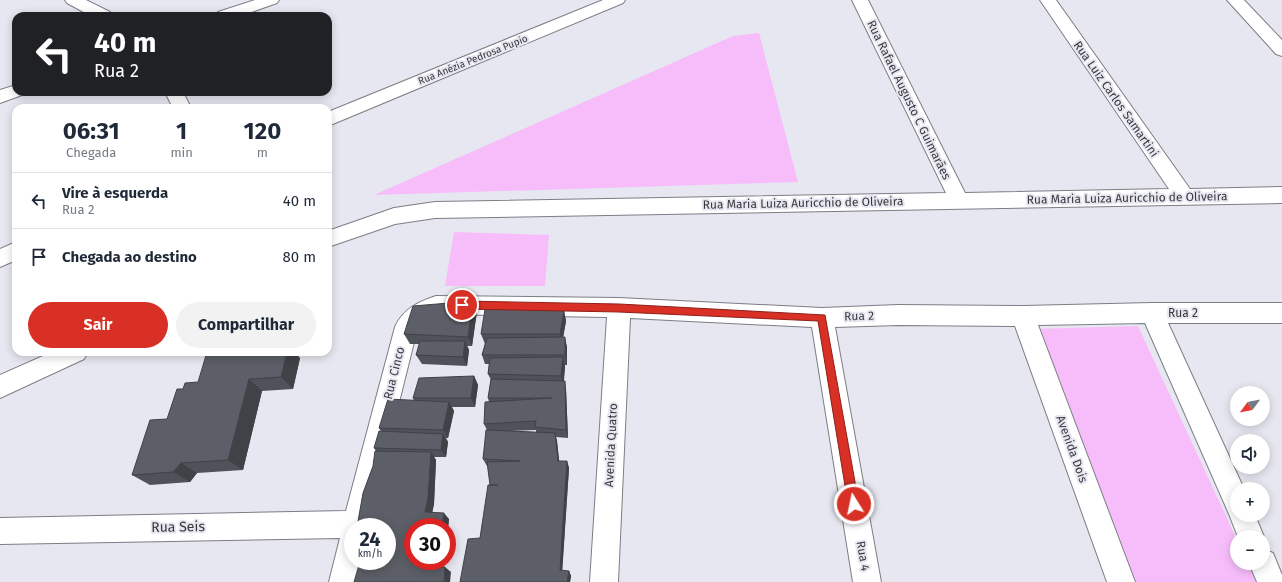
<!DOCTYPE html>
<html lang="pt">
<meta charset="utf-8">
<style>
:root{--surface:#fff;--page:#f2f2f3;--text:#1f2937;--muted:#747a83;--line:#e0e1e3;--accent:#d93025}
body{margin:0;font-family:"Fira Sans",sans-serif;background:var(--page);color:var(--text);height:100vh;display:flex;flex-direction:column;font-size:15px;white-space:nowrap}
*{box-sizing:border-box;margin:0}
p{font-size:13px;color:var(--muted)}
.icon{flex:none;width:22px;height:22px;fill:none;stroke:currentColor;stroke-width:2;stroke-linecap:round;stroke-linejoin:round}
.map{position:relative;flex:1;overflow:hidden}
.details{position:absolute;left:12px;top:104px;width:320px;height:252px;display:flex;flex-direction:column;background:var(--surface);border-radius:12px;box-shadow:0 2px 10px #0003}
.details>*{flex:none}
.guide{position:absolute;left:12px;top:12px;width:320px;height:84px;border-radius:12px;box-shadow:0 2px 10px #0003;background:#202124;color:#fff;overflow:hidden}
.needle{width:26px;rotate:238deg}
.controls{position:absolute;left:1230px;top:386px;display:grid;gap:8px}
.controls a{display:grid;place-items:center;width:40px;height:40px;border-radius:50%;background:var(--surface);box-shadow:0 2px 10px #0003;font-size:20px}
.speed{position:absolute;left:344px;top:518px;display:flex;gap:8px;font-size:20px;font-weight:700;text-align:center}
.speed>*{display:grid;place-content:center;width:52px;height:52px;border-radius:50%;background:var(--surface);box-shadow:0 2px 10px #0003;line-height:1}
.speed small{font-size:10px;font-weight:400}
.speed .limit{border:6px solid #d22;background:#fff;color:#111}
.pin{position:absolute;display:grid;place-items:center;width:34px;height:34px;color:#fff;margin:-17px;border:2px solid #fff;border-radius:50%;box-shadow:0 1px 4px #0007}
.me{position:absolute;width:44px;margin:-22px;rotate:350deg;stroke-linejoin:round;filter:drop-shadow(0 0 3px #0008)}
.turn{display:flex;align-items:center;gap:14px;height:84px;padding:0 16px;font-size:18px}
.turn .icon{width:52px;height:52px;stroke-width:2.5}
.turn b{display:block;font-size:28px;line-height:34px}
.eta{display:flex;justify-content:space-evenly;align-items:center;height:68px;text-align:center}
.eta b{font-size:24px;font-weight:700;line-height:28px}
.primary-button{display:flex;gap:8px;margin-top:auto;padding:8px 16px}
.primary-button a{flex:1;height:46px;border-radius:24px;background:var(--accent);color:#fff;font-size:16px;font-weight:700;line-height:46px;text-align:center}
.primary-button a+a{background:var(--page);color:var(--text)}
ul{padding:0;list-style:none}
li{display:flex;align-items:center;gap:12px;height:56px;padding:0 16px;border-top:1px solid var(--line)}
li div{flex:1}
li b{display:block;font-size:15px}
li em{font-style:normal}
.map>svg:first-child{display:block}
.green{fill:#f7bdfb}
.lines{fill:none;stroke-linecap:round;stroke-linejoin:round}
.minor-casing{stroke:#7d7d86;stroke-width:2}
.minor{fill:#fff;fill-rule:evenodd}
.wall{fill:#4f5259;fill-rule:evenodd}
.shaded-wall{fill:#404248}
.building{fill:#5c5f67;stroke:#404248}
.route{fill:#d93025;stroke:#8d1f18}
.labels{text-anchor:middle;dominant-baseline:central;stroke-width:4;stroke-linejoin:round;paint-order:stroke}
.far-street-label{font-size:10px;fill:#38383c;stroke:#e7e7f1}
.street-label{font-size:12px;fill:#38383c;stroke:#e7e7f1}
.near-street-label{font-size:14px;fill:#38383c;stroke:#e7e7f1}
</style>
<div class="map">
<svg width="1282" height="582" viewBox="0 0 1282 582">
<rect width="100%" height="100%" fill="#e7e7f1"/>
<g class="green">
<polygon points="759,33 798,182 374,195 733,36"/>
<polygon points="454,232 549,235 545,286 445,286"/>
<polygon points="1138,326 1237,540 1237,563 1248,563 1256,582 1130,582 1034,329"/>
</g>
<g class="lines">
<g class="minor-casing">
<g id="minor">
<polygon points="65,0 86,0 110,12 112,16 91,16 67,3"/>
<polygon points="255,0 279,0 277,3 240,16 216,16 218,12"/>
<polygon points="603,0 625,0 623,3 328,126 328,112"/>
<polygon points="852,0 868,0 965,193 1169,189 1040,0 1056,0 1190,189 1282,187 1282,203 435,218 395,224 328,247 328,231 394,208 435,202 946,193"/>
<polygon points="1227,0 1244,0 1282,40 1282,56 1276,54"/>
<polygon points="16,85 16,92 24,92 22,95 0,103 0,90"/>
<polygon points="165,92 183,92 191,108 173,108"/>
<polygon points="16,242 16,260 0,267 0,249"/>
<path d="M436,296L619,298L822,308L898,305L1023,306L1152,303H1282V323H1168L1244,489H1237V515H1255L1264,537L1263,541V537H1238L1229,514L1145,323L1038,325L1135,582H1107L1015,326L898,325L835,327L881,582H853L812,327L630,318L618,582H590L607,317L436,314L427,320L417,330L368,527H353V561H362L357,582H329L340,538L0,544V518L346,511L395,327C403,309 418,302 436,296Z"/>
<polygon points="52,352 88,352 84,359 0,398 0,375"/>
<polygon points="1263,549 1273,553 1282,575 1282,582 1257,582 1249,563 1263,563"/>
</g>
</g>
<use href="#minor" class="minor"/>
</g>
<g class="wall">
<polygon points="477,311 472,346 467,346 469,350 467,366 422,364 416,355 420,344 410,344 404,334"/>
<path d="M564,311L566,321L563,337L567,347V365H565V367L564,381L566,389L568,438L556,437L557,441L559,461H567L569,468L562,571H569L571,576L570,582H460L480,538L490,485L488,466H487L483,459L487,430L484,424L489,402L488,398L491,380L488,374L489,364H485L482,355L485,344L481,334ZM536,430V432L509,431Z"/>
<polygon points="300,358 293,389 262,391 243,470 197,473 190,482 150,485 132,475 167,419 183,389 198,382"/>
<polygon points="474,376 478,385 475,407 452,407 454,411 448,438 446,438 448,442 446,457 434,457 436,460 434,504 432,512 449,519 447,537 447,527 413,561 436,561 430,567 451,572 359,565 373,466 376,451 374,448 381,431 379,428 414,401 413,398"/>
</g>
<g class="shaded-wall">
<polygon points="473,301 477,311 472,346 468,337"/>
<polygon points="564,311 566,321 562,344 560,334"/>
<polygon points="565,337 567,347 567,365 565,355"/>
<polygon points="465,341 469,350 467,366 463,357"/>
<polygon points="287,352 295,352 300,358 293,389 281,377"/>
<polygon points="563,357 565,367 563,385 561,376"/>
<polygon points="474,376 478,385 475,407 471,398"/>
<polygon points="249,379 262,391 243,470 228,460"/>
<polygon points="565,381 566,389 568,438 566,430"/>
<polygon points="449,402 454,411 448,438 443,430"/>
<polygon points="555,433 557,441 560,468 558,461"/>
<polygon points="443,434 448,442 446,457 441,450"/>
<polygon points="431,452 436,460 434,504 431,519 425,512"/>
<polygon points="567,461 569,468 562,575 560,570"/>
<polygon points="181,463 197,473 190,482 173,472"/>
<polygon points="444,513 449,519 447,537 447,527 442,527"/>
<polygon points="424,561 436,561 424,572 418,567"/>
<polygon points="445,567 451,572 450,582 444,582"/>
<polygon points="569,571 571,576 570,582 567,582"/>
</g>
<g class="building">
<polygon points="473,301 468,337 404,334 413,306"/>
<polygon points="486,303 564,311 560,334 481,334"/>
<polygon points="565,337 565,355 482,355 487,338"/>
<polygon points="420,341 465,341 463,357 416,355"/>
<polygon points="207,352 287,352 281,377 249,379 228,460 181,463 173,472 132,475 150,420 167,419 177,389 183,389 185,383 198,382"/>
<polygon points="563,357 561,376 488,374 490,358"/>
<polygon points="474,376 471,398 413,398 419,378"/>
<polygon points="491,379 565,381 566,430 535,427 536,421 484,424 485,402 552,398 488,398"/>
<polygon points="388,399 449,402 443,430 379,428"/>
<polygon points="486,430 555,433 558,461 567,461 560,570 569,571 567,582 460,582 468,539 480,538 488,485 498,485 490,485 487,462 520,461 483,459"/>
<polygon points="379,431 443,434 441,450 374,448"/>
<polygon points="375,451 431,452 428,498 425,512 444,513 442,527 413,527 413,561 424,561 418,567 445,567 444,582 354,582 359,565 358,561 387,561 387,527 357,527 363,493 373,466"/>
</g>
<polygon class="route" points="462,301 619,304 825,315 859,504 858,508 854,510 850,508 848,504 818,321 619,312 462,309 459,308 457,305 459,302"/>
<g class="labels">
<g class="far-street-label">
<text transform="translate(473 60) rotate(-22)">Rua Anézia Pedrosa Pupio</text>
</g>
<g class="street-label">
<text transform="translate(1116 99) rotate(55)">Rua Luiz Carlos Samartini</text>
<text transform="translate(909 100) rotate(64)">Rua Rafael Augusto C Guimarães</text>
<text transform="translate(1127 198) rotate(-1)">Rua Maria Luiza Auricchio de Oliveira</text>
<text transform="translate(803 203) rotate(-1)">Rua Maria Luiza Auricchio de Oliveira</text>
<text x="1183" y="313">Rua 2</text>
<text transform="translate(859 316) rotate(-2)">Rua 2</text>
<text transform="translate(394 373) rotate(-76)">Rua Cinco</text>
<text transform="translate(611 445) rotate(-87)">Avenida Quatro</text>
<text transform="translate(1072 449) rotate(70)">Avenida Dois</text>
<text transform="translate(863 556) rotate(80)">Rua 4</text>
</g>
<g class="near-street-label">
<text transform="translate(178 527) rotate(-1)">Rua Seis</text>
</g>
</g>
</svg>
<div class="controls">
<a><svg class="needle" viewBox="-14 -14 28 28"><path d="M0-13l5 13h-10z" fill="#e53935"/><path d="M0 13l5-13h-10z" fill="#747a83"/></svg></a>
<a><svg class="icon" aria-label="sound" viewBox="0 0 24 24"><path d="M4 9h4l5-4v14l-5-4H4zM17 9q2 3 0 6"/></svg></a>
<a>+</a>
<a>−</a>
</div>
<div class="speed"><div>24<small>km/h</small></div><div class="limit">30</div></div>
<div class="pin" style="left:462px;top:305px;background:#d93025"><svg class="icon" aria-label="arrive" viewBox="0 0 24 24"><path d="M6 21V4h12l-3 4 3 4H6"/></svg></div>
<svg class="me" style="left:854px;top:504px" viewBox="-20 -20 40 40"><circle r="17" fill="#d93025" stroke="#fff" stroke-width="3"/><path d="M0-11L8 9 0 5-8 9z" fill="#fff"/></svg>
<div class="guide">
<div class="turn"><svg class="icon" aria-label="left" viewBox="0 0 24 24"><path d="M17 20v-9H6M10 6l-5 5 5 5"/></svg><div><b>40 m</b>Rua 2</div></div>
</div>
<section class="details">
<div class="eta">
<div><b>06:31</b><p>Chegada</p></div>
<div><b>1</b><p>min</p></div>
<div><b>120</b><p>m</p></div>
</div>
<ul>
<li><svg class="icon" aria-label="left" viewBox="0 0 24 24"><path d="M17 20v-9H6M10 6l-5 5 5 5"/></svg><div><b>Vire à esquerda</b><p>Rua 2</p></div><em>40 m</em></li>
<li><svg class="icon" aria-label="arrive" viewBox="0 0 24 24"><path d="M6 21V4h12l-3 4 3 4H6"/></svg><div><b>Chegada ao destino</b></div><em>80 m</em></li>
</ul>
<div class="primary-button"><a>Sair</a><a>Compartilhar</a></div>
</section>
</div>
